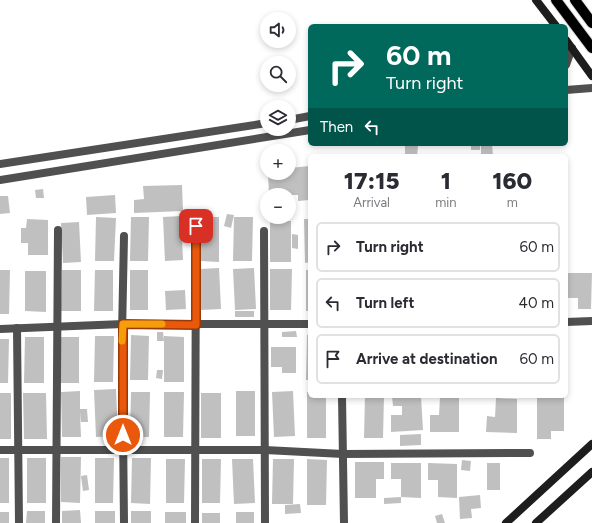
<!DOCTYPE html>
<meta charset="utf-8">
<style>
:root{--surface:#fff;--page:#f7f7f7;--text:#2b2b33;--muted:#7c7c81;--line:#e1e1e2}
body{margin:0;font-family:Figtree,sans-serif;background:var(--page);color:var(--text);height:100vh;display:flex;flex-direction:column;font-size:15px;white-space:nowrap}
*{box-sizing:border-box;margin:0}
p{font-size:13px;color:var(--muted)}
.icon{flex:none;width:22px;height:22px;fill:none;stroke:currentColor;stroke-width:2;stroke-linecap:round;stroke-linejoin:round}
.map{position:relative;flex:1;overflow:hidden}
.details{position:absolute;left:308px;top:154px;width:260px;height:244px;display:flex;flex-direction:column;background:var(--surface);border-radius:6px;box-shadow:0 2px 6px #0003}
.details>*{flex:none}
.guide{position:absolute;left:308px;top:24px;width:260px;height:122px;border-radius:6px;box-shadow:0 2px 6px #0003;background:#00695c;color:#fff;overflow:hidden}
.fabs{position:absolute;left:260px;top:12px;display:grid;gap:8px}
.fabs a{display:grid;place-items:center;width:36px;height:36px;border-radius:50%;background:var(--surface);box-shadow:0 2px 6px #0003;font-size:20px}
.pin{position:absolute;display:grid;place-items:center;width:34px;height:34px;color:#fff;margin:-17px;border-radius:8px;box-shadow:0 2px 6px #0006}
.me{position:absolute;width:44px;margin:-22px;rotate:0deg;stroke-linejoin:round;filter:drop-shadow(0 0 3px #0008)}
.turn{display:flex;align-items:center;gap:14px;height:84px;padding:0 12px;font-size:18px}
.turn .icon{width:52px;height:52px;stroke-width:2.5}
.turn b{display:block;font-size:28px;line-height:34px}
.then{display:flex;align-items:center;height:38px;padding:0 12px;background:#0003;gap:8px;font-size:15px}
.eta{display:flex;justify-content:space-evenly;align-items:center;height:68px;text-align:center}
.eta b{font-size:24px;font-weight:800;line-height:28px}
ul{padding:0;list-style:none}
li{display:flex;align-items:center;gap:12px;height:50px;margin:0 8px 6px;padding:0 4px;border:2px solid var(--line);border-radius:6px}
li div{flex:1}
li b{display:block;font-size:15px}
li em{font-style:normal}
.map>svg:first-child{display:block}
.building{fill:#c0c0c0}
.lines{fill:none;stroke-linecap:round;stroke-linejoin:round}
.primary-casing{stroke:#dbdbdb;stroke-width:12}
.minor{stroke:#505050;stroke-width:8}
.tertiary{stroke:#505050;stroke-width:8}
.secondary{stroke:#1d1d1d;stroke-width:8}
.primary{stroke:#000;stroke-width:10}
.route-casing{stroke:#983908;stroke-width:10}
.route{stroke:#ea580c;stroke-width:7}
.slow{stroke:#f59e0b;stroke-width:7}
</style>
<div class="map">
<svg width="592" height="523" viewBox="0 0 592 523">
<rect width="100%" height="100%" fill="#fff"/>
<g class="building">
<rect x="471" y="144" width="9" height="6"/>
<polygon points="481,144 492,144 493,156 481,156"/>
<polygon points="405,146 418,146 417,156 405,156"/>
<polygon points="310,166 309,200 298,201 298,195 269,195 268,173 289,173 289,168"/>
<polygon points="182,185 183,211 134,213 134,200 144,199 143,186"/>
<polygon points="43,189 44,198 36,198 35,190"/>
<polygon points="115,195 116,213 87,215 86,197"/>
<polygon points="0,196 8,196 10,213 0,214"/>
<polygon points="227,214 234,215 231,228 224,226"/>
<polygon points="181,216 183,260 165,261 163,217"/>
<polygon points="96,217 116,218 114,261 95,261"/>
<polygon points="131,217 149,217 148,261 130,261"/>
<polygon points="201,217 219,217 219,262 201,261"/>
<polygon points="234,217 253,217 252,261 233,261"/>
<polygon points="27,219 48,220 48,255 28,255 28,243 21,243 21,228 26,228"/>
<polygon points="304,219 310,219 310,262 305,263"/>
<rect x="270" y="221" width="21" height="41"/>
<polygon points="79,222 81,262 63,263 61,223"/>
<polygon points="292,234 298,235 298,249 292,248"/>
<polygon points="219,268 221,309 201,310 200,269"/>
<polygon points="254,268 256,309 235,310 233,269"/>
<polygon points="270,269 292,269 291,310 270,310"/>
<polygon points="0,270 10,270 9,314 0,314"/>
<polygon points="62,270 81,270 81,311 61,311"/>
<polygon points="95,270 113,270 113,311 94,311"/>
<rect x="130" y="270" width="18" height="40"/>
<rect x="306" y="270" width="4" height="41"/>
<polygon points="25,271 46,271 46,312 25,311"/>
<polygon points="566,273 592,273 591,309 578,309 578,298 566,298"/>
<polygon points="185,290 186,309 166,310 165,291"/>
<rect x="235" y="311" width="19" height="6"/>
<polygon points="296,331 297,337 282,337 282,332"/>
<polygon points="157,332 163,332 164,341 157,341"/>
<polygon points="131,335 149,336 148,380 130,380"/>
<polygon points="307,335 310,335 310,380 306,380"/>
<polygon points="95,336 114,336 113,382 94,382"/>
<polygon points="164,336 184,337 184,382 164,382"/>
<polygon points="25,337 44,337 44,383 24,383"/>
<polygon points="61,337 79,337 79,383 60,383"/>
<polygon points="0,339 9,339 8,383 0,383"/>
<polygon points="271,347 296,347 296,373 282,373 282,367 271,367"/>
<polygon points="157,370 163,370 162,379 156,378"/>
<polygon points="116,389 118,436 96,437 94,390"/>
<polygon points="80,391 80,409 87,409 88,422 81,422 80,412 81,437 62,437 61,392"/>
<rect x="236" y="391" width="19" height="45"/>
<polygon points="293,391 295,436 274,437 272,392"/>
<polygon points="131,392 150,392 149,437 130,437"/>
<polygon points="164,392 184,392 183,437 164,437"/>
<polygon points="307,392 310,392 310,396 326,396 326,438 307,438"/>
<rect x="0" y="393" width="11" height="46"/>
<polygon points="23,393 46,393 47,439 24,439"/>
<rect x="201" y="393" width="20" height="45"/>
<polygon points="365,396 384,396 383,438 364,438"/>
<polygon points="392,396 421,396 423,430 391,432 391,415 402,415 402,406 393,406"/>
<polygon points="537,396 564,396 564,431 551,431 551,439 537,439"/>
<polygon points="440,397 459,397 459,432 430,432 430,415 439,415"/>
<polygon points="496,398 517,399 517,433 486,432 487,416 495,417"/>
<polygon points="421,434 421,445 400,446 400,435"/>
<polygon points="61,457 81,457 80,503 61,502"/>
<rect x="0" y="458" width="9" height="45"/>
<rect x="27" y="458" width="19" height="45"/>
<polygon points="95,458 114,458 113,503 95,503"/>
<polygon points="132,458 151,458 150,504 131,503"/>
<polygon points="166,459 185,459 184,503 166,503"/>
<polygon points="202,459 221,459 220,503 202,503"/>
<polygon points="232,459 253,459 255,503 234,504"/>
<polygon points="273,459 294,459 293,504 272,504"/>
<polygon points="307,459 327,460 326,505 307,505"/>
<polygon points="462,460 471,461 470,471 461,470"/>
<polygon points="355,462 384,462 384,479 376,479 376,498 355,498"/>
<polygon points="391,463 421,463 421,498 401,497 401,479 391,479"/>
<polygon points="428,463 457,464 457,498 438,497 438,480 428,480"/>
<rect x="487" y="463" width="13" height="27"/>
<polygon points="87,475 89,490 83,491 81,476"/>
<polygon points="480,495 481,508 471,509 472,518 460,519 459,497"/>
<polygon points="401,497 401,503 384,504 384,498"/>
<polygon points="300,504 301,513 285,514 285,505"/>
<polygon points="80,510 81,523 62,523 62,511"/>
<polygon points="27,511 45,511 45,523 26,523"/>
<rect x="95" y="511" width="20" height="12"/>
<rect x="131" y="511" width="20" height="12"/>
<rect x="0" y="512" width="9" height="11"/>
<rect x="165" y="512" width="21" height="11"/>
<rect x="236" y="512" width="18" height="11"/>
<rect x="202" y="513" width="18" height="10"/>
<polygon points="442,514 445,523 437,523 435,516"/>
</g>
<g class="lines">
<g class="primary-casing">
<g id="primary">
<polyline points="556,0 592,48"/>
<polyline points="575,0 592,23"/>
</g>
</g>
<g class="minor">
<polyline points="264,231 265,523"/>
<polyline points="124,236 122,334 124,523"/>
<polyline points="566,322 592,321"/>
<polyline points="17,328 19,523"/>
<polyline points="0,329 123,324 310,324"/>
<polyline points="342,396 344,523"/>
<polyline points="0,450 265,450 343,454 530,453"/>
<polyline points="56,523 58,230"/>
<polyline points="195,523 196,226"/>
</g>
<g class="tertiary">
<polyline points="566,65 572,48"/>
<polyline points="566,90 592,88"/>
<polyline points="289,120 310,116"/>
<polyline points="0,164 267,123"/>
<polyline points="0,180 310,130"/>
</g>
<g class="secondary">
<polyline points="536,0 556,26"/>
<polyline points="566,40 592,76"/>
<polyline points="506,523 592,444"/>
<polyline points="536,523 592,472"/>
</g>
<use href="#primary" class="primary"/>
</g>
<g class="lines">
<g class="route-casing">
<polyline id="route" points="123,435 123,324 196,325 196,226"/>
</g>
<use href="#route" class="route"/>
<polyline class="slow" points="122,341 123,324 162,324"/>
</g>
</svg>
<div class="fabs">
<a><svg class="icon" aria-label="sound" viewBox="0 0 24 24"><path d="M4 9h4l5-4v14l-5-4H4zM17 9q2 3 0 6"/></svg></a>
<a><svg class="icon" aria-label="search" viewBox="0 0 24 24"><circle cx="10" cy="10" r="6"/><path d="M15 15l6 6"/></svg></a>
<a><svg class="icon" aria-label="layers" viewBox="0 0 24 24"><path d="M12 4l9 5-9 5-9-5zM3 14l9 5 9-5"/></svg></a>
<a>+</a>
<a>−</a>
</div>
<div class="pin" style="left:196px;top:226px;background:#d93025"><svg class="icon" aria-label="arrive" viewBox="0 0 24 24"><path d="M6 21V4h12l-3 4 3 4H6"/></svg></div>
<svg class="me" style="left:123px;top:435px" viewBox="-20 -20 40 40"><circle r="17" fill="#ea580c" stroke="#fff" stroke-width="3"/><path d="M0-11L8 9 0 5-8 9z" fill="#fff"/></svg>
<div class="guide">
<div class="turn"><svg class="icon" aria-label="right" viewBox="0 0 24 24"><path d="M7 20v-9h11M14 6l5 5-5 5"/></svg><div><b>60 m</b>Turn right</div></div>
<div class="then">Then<svg class="icon" aria-label="left" viewBox="0 0 24 24"><path d="M17 20v-9H6M10 6l-5 5 5 5"/></svg></div>
</div>
<section class="details">
<div class="eta">
<div><b>17:15</b><p>Arrival</p></div>
<div><b>1</b><p>min</p></div>
<div><b>160</b><p>m</p></div>
</div>
<ul>
<li><svg class="icon" aria-label="right" viewBox="0 0 24 24"><path d="M7 20v-9h11M14 6l5 5-5 5"/></svg><div><b>Turn right</b></div><em>60 m</em></li>
<li><svg class="icon" aria-label="left" viewBox="0 0 24 24"><path d="M17 20v-9H6M10 6l-5 5 5 5"/></svg><div><b>Turn left</b></div><em>40 m</em></li>
<li><svg class="icon" aria-label="arrive" viewBox="0 0 24 24"><path d="M6 21V4h12l-3 4 3 4H6"/></svg><div><b>Arrive at destination</b></div><em>60 m</em></li>
</ul>
</section>
</div>
